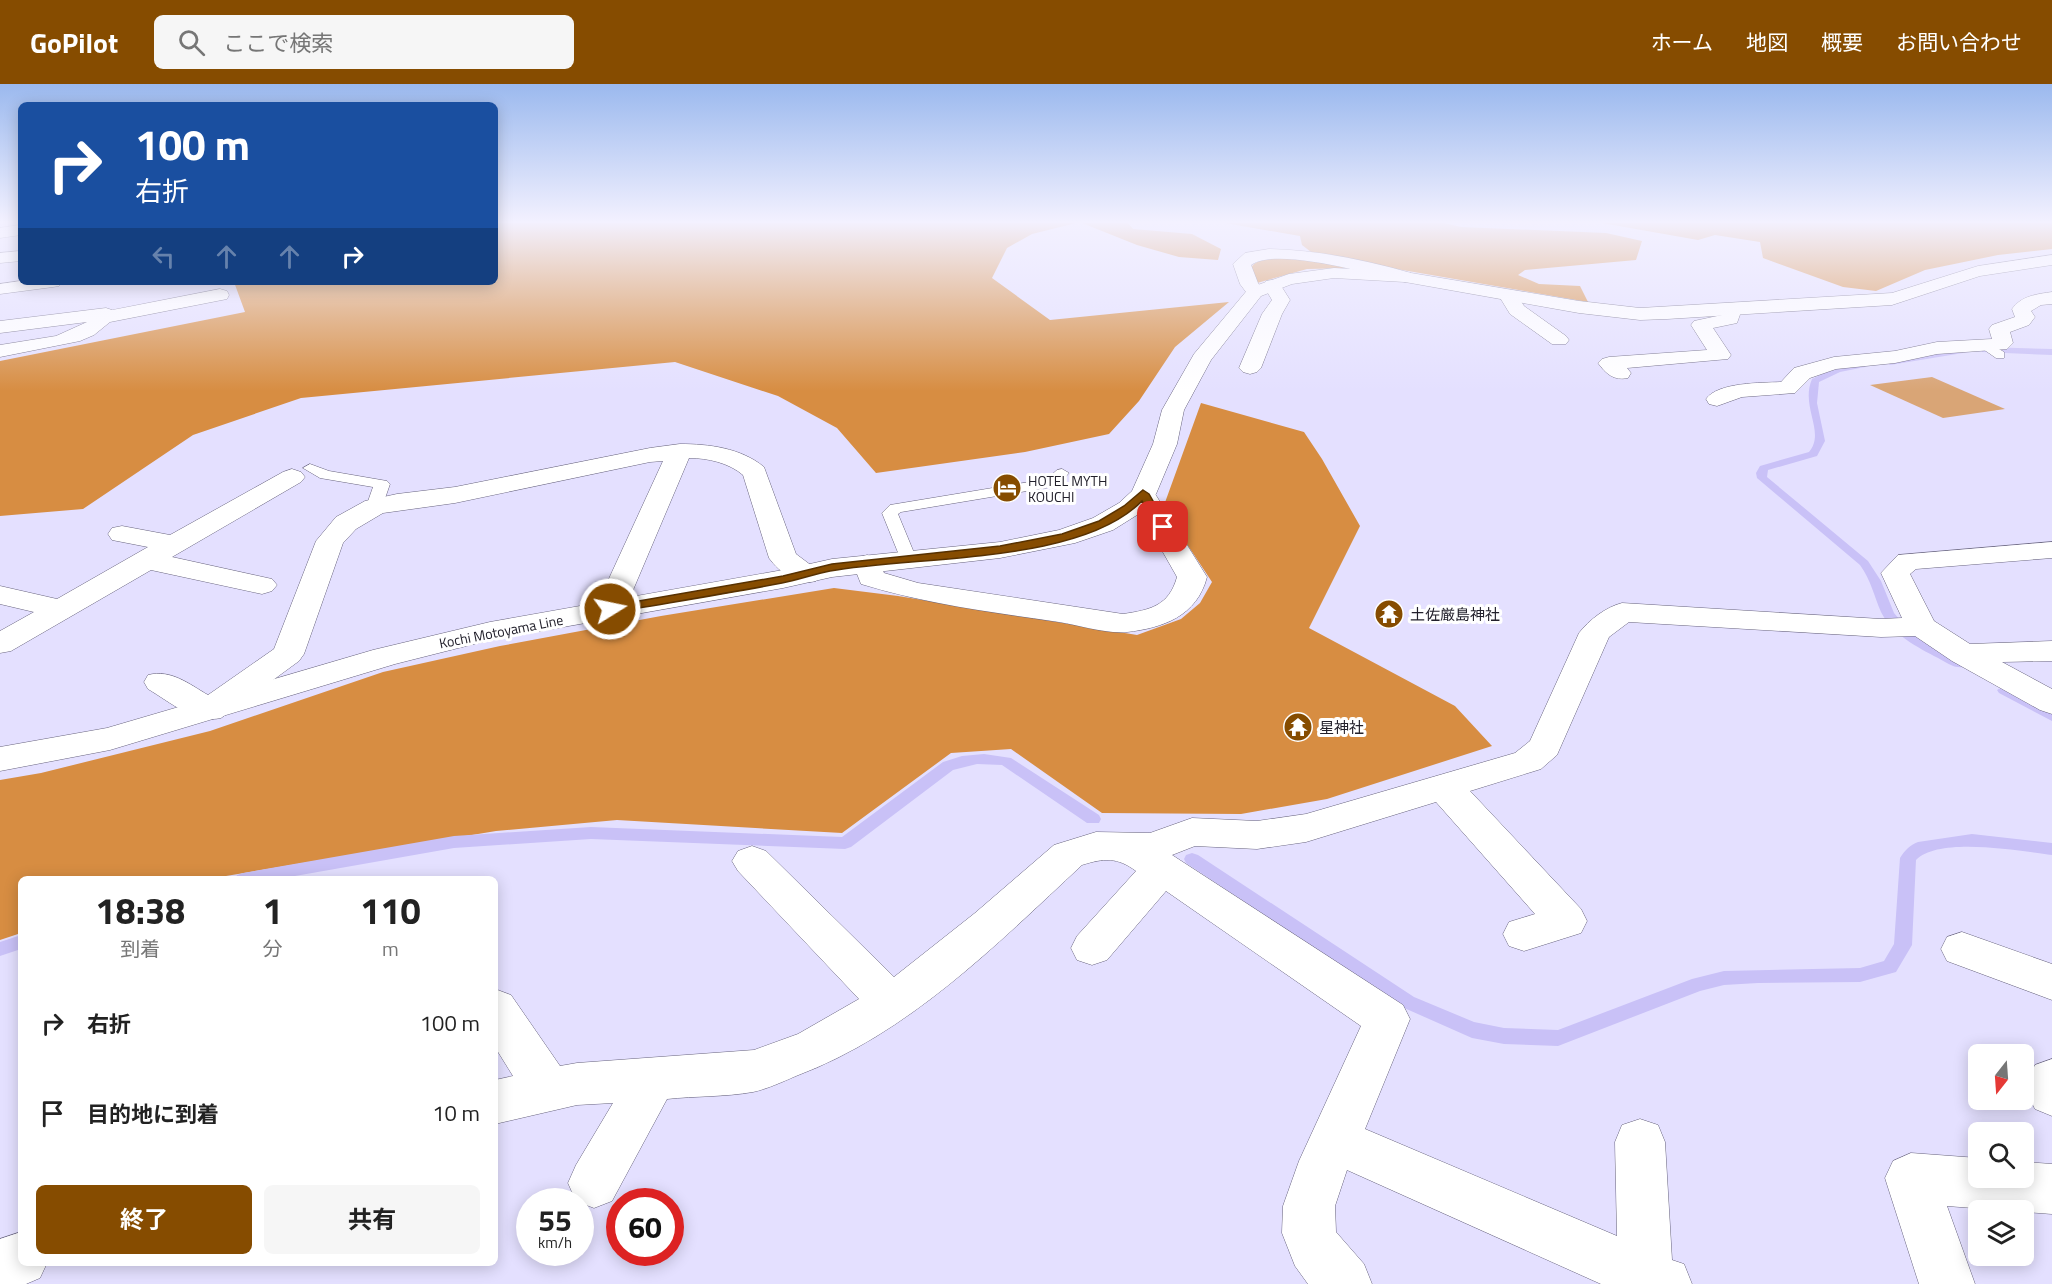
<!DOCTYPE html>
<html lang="ja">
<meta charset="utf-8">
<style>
:root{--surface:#fff;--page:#f6f6f6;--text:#222;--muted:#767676;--accent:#864c00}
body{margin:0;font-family:"Titillium Web","Noto Sans JP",sans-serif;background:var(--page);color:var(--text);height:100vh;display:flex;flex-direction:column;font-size:22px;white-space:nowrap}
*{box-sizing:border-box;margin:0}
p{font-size:20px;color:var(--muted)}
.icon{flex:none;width:33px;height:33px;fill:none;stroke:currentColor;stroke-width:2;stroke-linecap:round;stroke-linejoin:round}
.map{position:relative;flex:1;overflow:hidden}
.panel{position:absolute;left:18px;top:792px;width:480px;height:390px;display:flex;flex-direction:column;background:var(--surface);border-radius:9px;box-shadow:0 3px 15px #0003}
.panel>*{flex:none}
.top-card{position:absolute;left:18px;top:18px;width:480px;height:183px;border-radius:9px;box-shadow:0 3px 15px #0003;background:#1a4fa0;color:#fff;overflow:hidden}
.needle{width:39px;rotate:197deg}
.tools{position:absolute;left:1968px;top:960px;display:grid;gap:12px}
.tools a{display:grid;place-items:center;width:66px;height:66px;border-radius:9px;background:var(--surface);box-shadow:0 3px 15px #0003;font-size:30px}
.speed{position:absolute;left:516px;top:1104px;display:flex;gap:12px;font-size:30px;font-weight:700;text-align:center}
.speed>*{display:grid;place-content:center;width:78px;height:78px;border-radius:50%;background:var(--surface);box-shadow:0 3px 15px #0003;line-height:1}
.speed small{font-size:15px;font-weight:400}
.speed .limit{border:9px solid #d22;background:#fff;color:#111}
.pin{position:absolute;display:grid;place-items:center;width:51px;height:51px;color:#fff;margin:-26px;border-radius:12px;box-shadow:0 3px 9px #0006}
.me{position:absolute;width:66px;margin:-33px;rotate:80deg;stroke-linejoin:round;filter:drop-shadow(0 0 4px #0008)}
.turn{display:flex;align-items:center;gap:21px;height:126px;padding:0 18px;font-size:27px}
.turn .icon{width:78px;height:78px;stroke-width:2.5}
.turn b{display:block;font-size:42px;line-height:51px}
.lanes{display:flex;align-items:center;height:57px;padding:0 18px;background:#0003;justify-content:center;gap:30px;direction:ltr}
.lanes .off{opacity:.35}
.eta{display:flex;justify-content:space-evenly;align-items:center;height:102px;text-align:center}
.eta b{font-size:36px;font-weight:700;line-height:42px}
.button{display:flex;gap:12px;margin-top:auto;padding:12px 18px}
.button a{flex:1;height:69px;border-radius:9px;background:var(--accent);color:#fff;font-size:24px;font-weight:700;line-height:69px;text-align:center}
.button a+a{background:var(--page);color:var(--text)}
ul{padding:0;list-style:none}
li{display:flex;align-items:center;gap:18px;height:90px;padding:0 18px}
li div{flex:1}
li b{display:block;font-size:22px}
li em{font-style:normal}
header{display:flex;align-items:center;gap:36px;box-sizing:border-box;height:84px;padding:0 30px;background:var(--accent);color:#fff}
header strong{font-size:28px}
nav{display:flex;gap:33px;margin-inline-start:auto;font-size:21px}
.search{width:420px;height:54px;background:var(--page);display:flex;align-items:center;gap:15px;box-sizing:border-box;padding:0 21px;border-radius:9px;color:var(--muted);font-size:22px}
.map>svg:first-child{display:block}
.green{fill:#d9a576}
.forest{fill:#d78d42}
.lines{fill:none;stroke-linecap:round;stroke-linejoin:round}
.stream{fill:#c9c1f7;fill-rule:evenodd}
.lane-casing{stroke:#68647e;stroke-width:1}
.street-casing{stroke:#68647e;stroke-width:1}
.primary-casing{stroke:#68647e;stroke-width:1}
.lane{fill:#fff;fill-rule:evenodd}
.street{fill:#fff;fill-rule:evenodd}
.primary{fill:#fff;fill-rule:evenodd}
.route{fill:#864c00;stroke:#573100;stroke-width:1.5}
.labels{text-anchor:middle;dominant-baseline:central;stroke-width:6;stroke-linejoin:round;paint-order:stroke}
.far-poi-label{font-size:14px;fill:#22202b;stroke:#fff;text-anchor:start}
.far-street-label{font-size:14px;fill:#22202b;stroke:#fff}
.poi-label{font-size:15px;fill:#22202b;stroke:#fff;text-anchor:start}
</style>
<header>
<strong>GoPilot</strong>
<div class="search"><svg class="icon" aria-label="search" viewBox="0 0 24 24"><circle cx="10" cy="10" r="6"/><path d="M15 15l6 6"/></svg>ここで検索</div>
<nav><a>ホーム</a><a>地図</a><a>概要</a><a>お問い合わせ</a></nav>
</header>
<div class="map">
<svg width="2052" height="1200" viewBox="0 0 2052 1200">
<rect width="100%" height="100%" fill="#e4e0ff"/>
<polygon class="green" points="1932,293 2005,325 1943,334 1870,301"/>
<g class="forest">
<polygon points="495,139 1076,139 1032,150 1007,164 992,194 1050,236 1229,218 1175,263 1139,317 1109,350 1025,368 876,389 837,344 778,312 675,278 301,314 193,351 83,425 0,432 0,277 245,228 234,198 495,198"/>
<polygon points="1082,139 1128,139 1133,145 1192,150 1221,165 1218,176 1179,173 1137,161"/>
<polygon points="1225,139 1445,139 1461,143 1606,149 1642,157 1636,176 1525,186 1518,191 1539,200 1580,202 1588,218 1315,171 1302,161 1300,152"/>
<polygon points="1602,139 2052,139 2052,165 1998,171 1925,186 1876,207 1843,203 1763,174 1760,158 1715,151 1698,156"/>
<path d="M1277,174L1303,175L1352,184L1307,185L1257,199L1250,186C1254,175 1266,176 1277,174Z"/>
<polygon points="1201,319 1304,348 1322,375 1360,442 1309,544 1455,622 1492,662 1327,715 1241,730 1102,729 1011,665 951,669 842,749 617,736 496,747 208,795 21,795 21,849 0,856 0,696 41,689 210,647 383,588 500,562 661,532 834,504 898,512 1137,551 1181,535 1200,519 1212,498 1163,424"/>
</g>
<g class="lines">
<g class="stream">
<polygon points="1985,263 2052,265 2052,271 1982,268 1981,266"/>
<polygon points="1960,264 1964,267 1963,269 1890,281 1886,278 1890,275"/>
<path d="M1862,278L1866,281L1865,283L1840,288L1819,298L1817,319L1825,357L1817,372L1768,386L1767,393L1868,477L1881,497L1894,529L1905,542L1924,556L1964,577L1966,580L1964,583C1954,585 1946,578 1938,574C1917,563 1893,551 1881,528C1874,512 1871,496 1860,481L1757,394L1756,389L1760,382L1809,368C1826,348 1800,323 1812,295L1834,284Z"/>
<polygon points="2004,602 2052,627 2052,637 1999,609 1997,606"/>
<polygon points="984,670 1011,674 1099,731 1101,735 1099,739 1087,739 1002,681 977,680 953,686 851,763 845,765 591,755 454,764 278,795 235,795 237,791 243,789 454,752 591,743 842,753 943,678 962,672"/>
<path d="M1972,750L2052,759V771C2020,767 1939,752 1916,776L1912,861L1896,888L1860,898L1758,899L1724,901L1700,907L1558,962L1504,960L1472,954L1402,923L1186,779L1184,775L1186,771L1192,769L1198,771L1414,913L1474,938L1504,944L1558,946L1692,895L1724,887L1860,884L1884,877L1894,860L1900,774C1904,767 1910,761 1918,758Z"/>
<polygon points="21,851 21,865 0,872 0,858"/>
</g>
<g class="lane-casing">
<g id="lane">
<polygon points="1987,258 2004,268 2004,274 1996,274 1983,265 1983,259"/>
<polygon points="310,380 329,387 387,397 390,400 382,423 374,428 366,423 373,403 320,394 303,384"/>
<polygon points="1062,385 1069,389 1057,402 901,428 898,430 917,476 909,481 901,476 882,429 890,421 1047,395 1057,386"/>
</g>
</g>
<g class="street-casing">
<g id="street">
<polygon points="21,141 21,151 0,154 0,144"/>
<path d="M1269,165C1318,166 1365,176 1411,189L1414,193L1411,197L1405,198C1374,191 1276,162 1251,181L1258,199L1264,208L1261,212H1249L1240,200L1233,180L1245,169Z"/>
<polygon points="21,167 21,177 0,179 0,169"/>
<polygon points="1272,196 1278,197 1290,216 1282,230 1261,284 1257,288 1250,290 1243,288 1239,284 1262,230 1272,216 1263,201 1266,197"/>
<polygon points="21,197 21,198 62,198 59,202 53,203 0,210 0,200"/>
<polygon points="220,205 227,207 229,211 227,215 110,238 94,251 80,257 0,273 0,261 56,252 87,238 0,249 0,237 106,224 112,226"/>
<polygon points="1508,206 1515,208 1524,222 1566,252 1569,256 1566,260 1552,260 1510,230 1499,212 1501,208"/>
<path d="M2052,208V220L2041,221L2031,227L2035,233L2029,241L2010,248L2013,259L2007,265L1937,270L1895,279L1836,285L1810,294L1795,309L1742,313L1717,322L1709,320L1706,315C1718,298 1762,299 1781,298L1794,284L1834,273L1895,267L1937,258L1992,255L1989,245L1992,241L2015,233L2012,225C2021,212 2037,210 2052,208Z"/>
<path d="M1733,219L1740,221L1742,225L1737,239L1713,244L1731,271L1728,275L1627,284L1631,289L1628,294C1614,297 1606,290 1598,279L1602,275L1609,273L1707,266L1691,241L1694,237L1722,231L1726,221Z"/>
<path d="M680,360C709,360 741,364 764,383L796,470L816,485L820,491L816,497C798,502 780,489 769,474L743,391C729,379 708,374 689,374L625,525L621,531L610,534L599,531L595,525L663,377L650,378L455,419L383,429L356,445L343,459L304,570L299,577L221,634C195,640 170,618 148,605L144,598L148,591C171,585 189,600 208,611L274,565L316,457L336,433L365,417L397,410L455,403L650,364Z"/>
<polygon points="292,385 301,388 305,393 301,398 172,473 272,495 277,501 272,507 262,510 151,486 11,567 0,569 0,547 34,528 0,520 0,502 57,515 148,463 112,456 108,450 112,444 122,442 170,451 283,388"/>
<path d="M1143,402L1152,405L1207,493C1197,532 1163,544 1127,548C1106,550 1079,541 1059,538C991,528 926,520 861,500L853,480L857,474L867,471L877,474L884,489L918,499L1123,530C1150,526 1169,522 1177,493L1130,410L1134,405Z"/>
<path d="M2052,458V474L1916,485L1910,490L1934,537L1970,560L2052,557V577L2002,578L2052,605V630L2040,626L1952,577L1915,552L1881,553L1629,538L1609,553L1557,671L1541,685L1470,707L1581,825L1587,837L1581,849L1524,867L1509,862L1503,850L1509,838L1535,830L1436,718L1306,758L1257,765L1195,762L1172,771L1403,921L1410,935L1365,1045L1617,1152L1615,1058L1622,1041L1640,1035L1658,1041L1665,1058L1672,1176L1684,1180L1692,1200H1601L1347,1086L1335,1122L1336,1148L1364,1180L1372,1200H1308L1295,1182L1282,1149L1283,1122L1299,1077L1361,942L1166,807L1107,876L1092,881L1077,876L1071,864L1077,852L1136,787C1117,773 1104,774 1082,781C995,862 908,950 796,992C782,998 767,1005 753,1008C725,1013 695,1012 667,1015L612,1117L594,1124L576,1117L568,1099L576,1081L613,1019L577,1021L495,1040V996L513,992L495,963V905L511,911L560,982L577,979L754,966L798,950L859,915L738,787L732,777L738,767L752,762L766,767L894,893L975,829L1054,761L1096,748L1150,749L1192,734L1257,737L1306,730L1515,669L1530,657L1579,549C1589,536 1606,523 1622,519L1881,535L1902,534L1881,489L1898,471Z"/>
<polygon points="1962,848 2052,880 2052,916 1947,877 1941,865 1947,853"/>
<polygon points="2052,975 2052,1032 2035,1025 2024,1003 2035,981"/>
<polygon points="1911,1069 1978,1074 1978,1094 2024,1094 2024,1078 2052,1080 2052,1130 1947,1122 1975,1200 1919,1200 1885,1094 1893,1077"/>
<polygon points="21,1148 21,1179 47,1179 40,1194 26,1200 0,1200 0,1155"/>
</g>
</g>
<g class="primary-casing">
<polygon id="primary" points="2052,171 2052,181 1980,192 1892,221 1667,235 1640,236 1579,229 1405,198 1334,194 1292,200 1261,212 1211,276 1184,326 1177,360 1156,410 1137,431 1113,446 1075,459 1000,474 832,493 783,504 490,556 395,580 110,666 0,687 0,663 107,644 373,566 490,538 783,486 832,475 1000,458 1059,446 1093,434 1119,419 1132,407 1153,360 1162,326 1194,270 1249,204 1289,190 1334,184 1405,188 1579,217 1640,224 1892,209 1978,182"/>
</g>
<use href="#lane" class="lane"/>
<use href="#street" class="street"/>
<use href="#primary" class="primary"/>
</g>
<linearGradient id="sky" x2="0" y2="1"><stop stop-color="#9bb9ee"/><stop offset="0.45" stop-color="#f3f1ff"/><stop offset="1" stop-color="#f3f1ff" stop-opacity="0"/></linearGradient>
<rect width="2052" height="307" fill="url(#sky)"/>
<path class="route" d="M1143,406L1149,410L1168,443L1167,445H1159L1142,417C1079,481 916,471 830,487C814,490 798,496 782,499C725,510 667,519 610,529L604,525L610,522L783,492L832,480L1000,462L1062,450L1099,437L1124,422Z"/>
<defs>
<g id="hotel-disc" transform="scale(1.5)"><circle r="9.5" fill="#864c00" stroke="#fff"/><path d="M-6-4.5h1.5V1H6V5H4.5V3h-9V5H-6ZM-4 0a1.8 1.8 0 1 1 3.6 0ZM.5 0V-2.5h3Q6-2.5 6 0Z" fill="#fff"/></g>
<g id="temple-disc" transform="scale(1.5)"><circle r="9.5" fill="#864c00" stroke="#fff"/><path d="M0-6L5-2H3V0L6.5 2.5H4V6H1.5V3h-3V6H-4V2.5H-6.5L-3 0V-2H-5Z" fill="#fff"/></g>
</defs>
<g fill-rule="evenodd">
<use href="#hotel-disc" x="1007" y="404"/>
<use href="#temple-disc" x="1389" y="530"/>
<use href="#temple-disc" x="1298" y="643"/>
</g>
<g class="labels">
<g class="far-poi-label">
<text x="1028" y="396">HOTEL MYTH<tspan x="1028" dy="16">KOUCHI</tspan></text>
</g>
<g class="far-street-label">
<text transform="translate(501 547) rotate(-11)">Kochi Motoyama Line</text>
</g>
<g class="poi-label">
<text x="1410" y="530">土佐厳島神社</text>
<text x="1319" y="643">星神社</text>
</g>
</g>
</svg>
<div class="tools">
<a><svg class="needle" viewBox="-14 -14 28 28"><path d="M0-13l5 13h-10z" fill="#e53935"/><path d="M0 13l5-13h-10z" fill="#767676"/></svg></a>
<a><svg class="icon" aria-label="search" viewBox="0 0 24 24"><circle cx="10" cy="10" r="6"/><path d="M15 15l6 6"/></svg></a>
<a><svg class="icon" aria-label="layers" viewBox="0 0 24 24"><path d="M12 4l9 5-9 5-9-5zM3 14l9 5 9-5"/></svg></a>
</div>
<div class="speed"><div>55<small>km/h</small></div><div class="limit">60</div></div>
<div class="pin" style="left:1163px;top:443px;background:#d93025"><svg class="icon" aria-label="arrive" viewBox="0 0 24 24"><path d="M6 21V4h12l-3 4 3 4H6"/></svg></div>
<svg class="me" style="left:610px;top:525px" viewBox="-20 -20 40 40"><circle r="17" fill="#864c00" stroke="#fff" stroke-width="3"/><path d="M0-11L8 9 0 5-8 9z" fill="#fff"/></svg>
<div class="top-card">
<div class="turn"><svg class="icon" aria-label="right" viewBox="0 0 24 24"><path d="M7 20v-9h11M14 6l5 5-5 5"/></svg><div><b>100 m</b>右折</div></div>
<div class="lanes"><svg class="icon off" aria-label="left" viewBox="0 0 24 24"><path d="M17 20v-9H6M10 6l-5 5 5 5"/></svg><svg class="icon off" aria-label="ahead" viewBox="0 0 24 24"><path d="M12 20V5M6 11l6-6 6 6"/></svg><svg class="icon off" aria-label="ahead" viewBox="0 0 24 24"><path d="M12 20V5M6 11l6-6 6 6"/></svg><svg class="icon" aria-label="right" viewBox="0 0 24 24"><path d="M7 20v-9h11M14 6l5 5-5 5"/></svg></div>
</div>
<section class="panel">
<div class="eta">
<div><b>18:38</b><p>到着</p></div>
<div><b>1</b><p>分</p></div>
<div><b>110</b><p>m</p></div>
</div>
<ul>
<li><svg class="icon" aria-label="right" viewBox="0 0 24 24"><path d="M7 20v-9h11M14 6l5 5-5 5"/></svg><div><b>右折</b></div><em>100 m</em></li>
<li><svg class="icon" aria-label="arrive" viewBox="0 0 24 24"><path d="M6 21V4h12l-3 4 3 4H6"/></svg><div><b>目的地に到着</b></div><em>10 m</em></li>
</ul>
<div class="button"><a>終了</a><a>共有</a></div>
</section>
</div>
